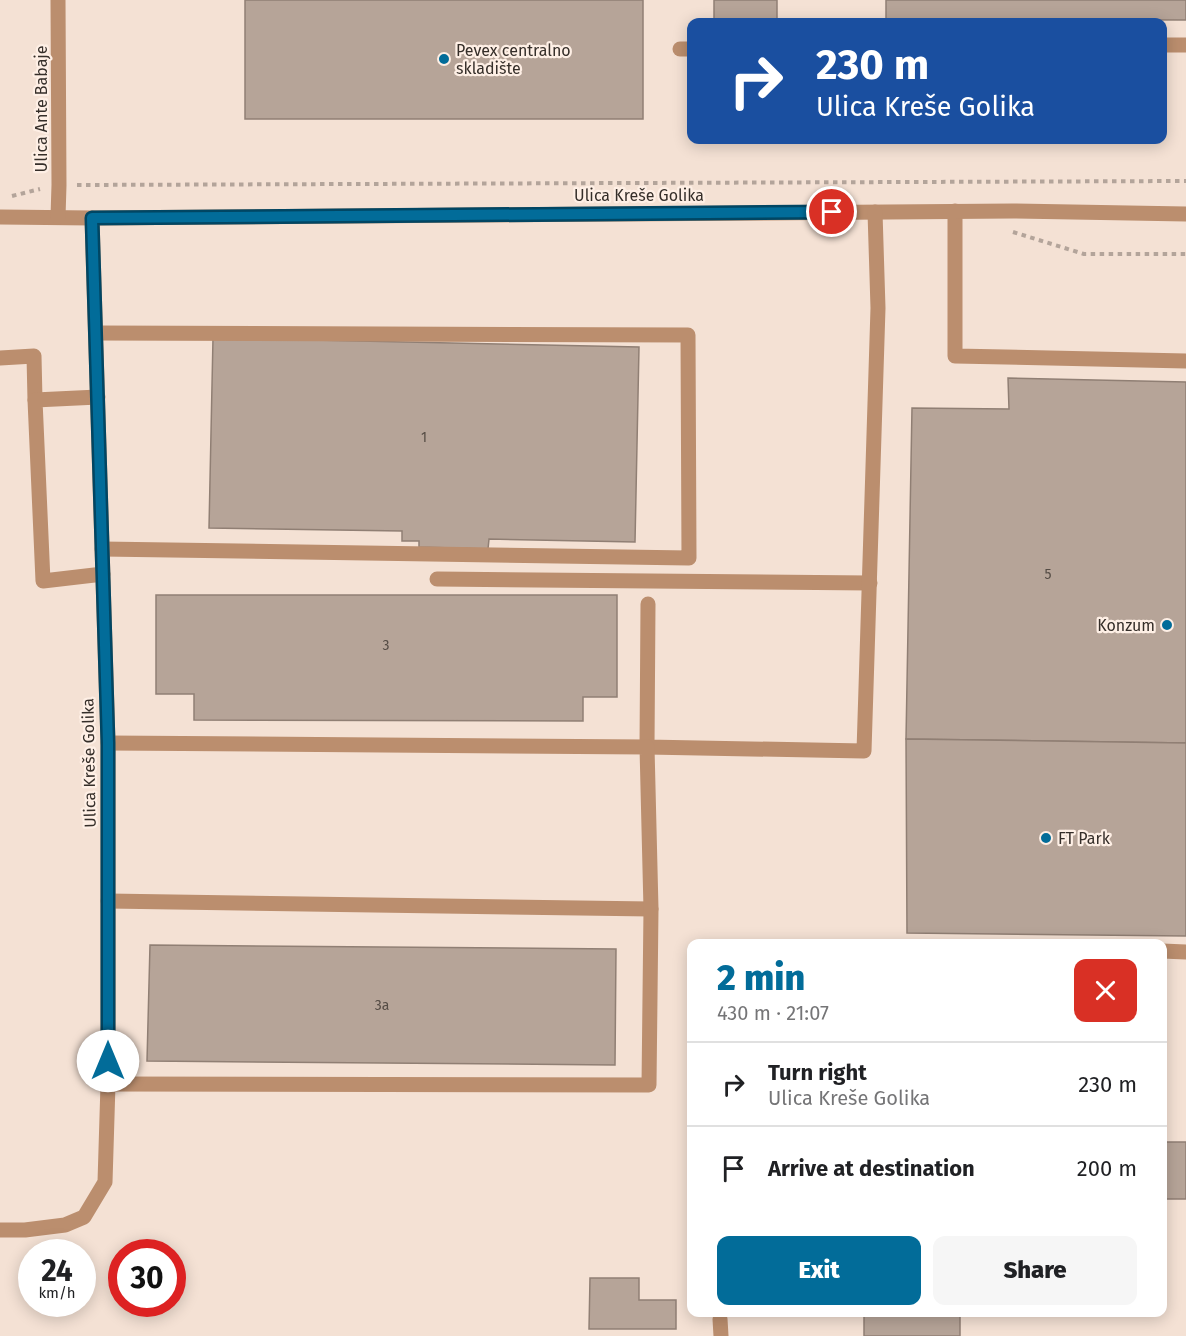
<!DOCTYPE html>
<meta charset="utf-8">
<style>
:root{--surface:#fff;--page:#f6f6f6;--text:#202124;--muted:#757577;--line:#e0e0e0;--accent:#026c99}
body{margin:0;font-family:"Fira Sans",sans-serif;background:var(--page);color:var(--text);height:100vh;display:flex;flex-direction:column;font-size:22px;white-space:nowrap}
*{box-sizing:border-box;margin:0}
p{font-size:20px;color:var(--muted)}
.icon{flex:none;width:33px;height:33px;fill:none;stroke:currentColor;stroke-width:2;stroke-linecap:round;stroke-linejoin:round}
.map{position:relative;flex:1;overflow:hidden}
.side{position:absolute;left:687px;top:939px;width:480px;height:378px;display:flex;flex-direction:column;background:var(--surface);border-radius:12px;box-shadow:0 3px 15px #0003}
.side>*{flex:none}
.top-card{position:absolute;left:687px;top:18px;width:480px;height:126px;border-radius:12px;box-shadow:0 3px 15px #0003;background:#1a4fa0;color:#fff;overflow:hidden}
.speed{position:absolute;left:18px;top:1239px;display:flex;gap:12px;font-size:30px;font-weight:700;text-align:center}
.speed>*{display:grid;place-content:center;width:78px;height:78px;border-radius:50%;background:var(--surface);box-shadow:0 3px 15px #0003;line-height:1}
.speed small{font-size:15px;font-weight:400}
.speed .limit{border:9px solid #d22;background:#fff;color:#111}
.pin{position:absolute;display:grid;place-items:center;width:51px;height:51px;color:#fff;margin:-26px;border:3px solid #fff;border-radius:50%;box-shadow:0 2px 6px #0007}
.me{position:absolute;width:66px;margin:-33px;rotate:0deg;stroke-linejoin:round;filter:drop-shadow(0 0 4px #0008)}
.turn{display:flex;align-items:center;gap:21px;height:126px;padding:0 30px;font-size:27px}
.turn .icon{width:78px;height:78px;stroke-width:2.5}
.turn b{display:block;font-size:42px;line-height:51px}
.round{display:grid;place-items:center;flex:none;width:63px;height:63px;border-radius:12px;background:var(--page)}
.overview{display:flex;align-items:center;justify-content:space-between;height:102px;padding:0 30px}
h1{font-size:36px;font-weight:800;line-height:45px;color:var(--accent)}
.cta{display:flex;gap:12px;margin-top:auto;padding:12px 30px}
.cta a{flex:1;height:69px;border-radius:12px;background:var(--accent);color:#fff;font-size:24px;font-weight:800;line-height:69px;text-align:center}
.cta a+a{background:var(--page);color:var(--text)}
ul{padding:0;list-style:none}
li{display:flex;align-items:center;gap:18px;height:84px;padding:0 30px;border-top:2px solid var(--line)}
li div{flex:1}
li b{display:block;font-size:22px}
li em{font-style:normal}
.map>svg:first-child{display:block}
.building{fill:#b6a498;stroke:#907f74;stroke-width:1.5}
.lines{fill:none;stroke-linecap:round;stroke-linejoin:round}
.path{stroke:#b3a49a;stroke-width:4;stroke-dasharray:4.5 4.5;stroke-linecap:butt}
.minor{stroke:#bb8e6e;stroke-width:15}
.route-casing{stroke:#014663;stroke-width:15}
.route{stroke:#026c99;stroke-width:10}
.poi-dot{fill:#026c99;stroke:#feefe5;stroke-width:2}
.labels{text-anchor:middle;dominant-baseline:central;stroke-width:4.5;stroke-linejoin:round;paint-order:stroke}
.number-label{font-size:14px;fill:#554c45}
.poi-label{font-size:16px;fill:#352e29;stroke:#feefe5;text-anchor:start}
.street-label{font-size:16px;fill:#352e29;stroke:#feefe5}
</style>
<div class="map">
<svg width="1186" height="1336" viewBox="0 0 1186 1336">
<rect width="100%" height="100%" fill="#f4e1d4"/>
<g class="building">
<rect x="245" y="0" width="398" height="119"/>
<rect x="714" y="0" width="63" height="19"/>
<polygon points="886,0 1186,0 1186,20 886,19"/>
<polygon points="213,338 639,347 635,542 489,539 488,549 419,547 419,541 402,541 402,531 209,528"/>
<polygon points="1008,378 1186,382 1186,743 906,739 912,408 1009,409"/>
<polygon points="156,595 617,595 617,697 583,697 583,721 194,720 194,694 156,694"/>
<polygon points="906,739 1186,743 1186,936 907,933"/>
<polygon points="150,945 616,949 615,1065 147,1061"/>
<rect x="1162" y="1142" width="24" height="57"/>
<polygon points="590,1278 639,1278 639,1300 676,1300 676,1329 589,1329"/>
<rect x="864" y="1312" width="96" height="24"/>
</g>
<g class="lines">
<g class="path">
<polyline points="77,185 1186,181"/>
<polyline points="12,196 40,189"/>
<polyline points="1013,232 1084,254 1186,254"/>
</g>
<g class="minor">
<polyline points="1162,45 1186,45"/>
<polyline points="680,49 692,49"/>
<polyline points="955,211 955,356 1186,361"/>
<polyline points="0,217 92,218 1013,211 1186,214"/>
<polyline points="58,217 59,185 58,0"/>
<polyline points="96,333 688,335 689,558 102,549"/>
<polyline points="0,358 34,356 35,400"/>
<polyline points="98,397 35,400 43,581 103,574"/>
<polyline points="437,579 870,583"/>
<polyline points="648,604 647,747 864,751 878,308 875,212"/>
<polyline points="108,901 651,909"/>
<polyline points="1162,951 1186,952"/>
<polyline points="108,1084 649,1085 651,909 647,747 108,743"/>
<polyline points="0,1230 25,1230 65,1225 84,1217 105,1182 108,1084 108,743 92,218"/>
<polyline points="720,1319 721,1336"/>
</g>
</g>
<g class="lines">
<g class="route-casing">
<polyline id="route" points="108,1061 108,743 92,218 832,212"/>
</g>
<use href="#route" class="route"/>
</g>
<g class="poi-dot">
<circle cx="444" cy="59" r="6"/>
<circle cx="1167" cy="625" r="6"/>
<circle cx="1046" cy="838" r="6"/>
</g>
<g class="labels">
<g class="number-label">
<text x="424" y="437">1</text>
<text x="1048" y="574">5</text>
<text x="386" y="645">3</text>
<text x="382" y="1005">3a</text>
</g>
<g class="poi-label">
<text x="456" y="50">Pevex centralno<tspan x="456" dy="18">skladište</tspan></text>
<text x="1155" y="625" text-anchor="end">Konzum</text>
<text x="1058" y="838">FT Park</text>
</g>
<g class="street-label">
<text transform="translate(41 109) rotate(-90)">Ulica Ante Babaje</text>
<text x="639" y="195">Ulica Kreše Golika</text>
<text transform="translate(89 763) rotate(-91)">Ulica Kreše Golika</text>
</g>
</g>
</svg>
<div class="speed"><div>24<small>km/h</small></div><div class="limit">30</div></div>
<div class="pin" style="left:832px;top:212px;background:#d93025"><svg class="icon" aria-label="arrive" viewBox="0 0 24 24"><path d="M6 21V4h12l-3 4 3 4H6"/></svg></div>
<svg class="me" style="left:108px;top:1061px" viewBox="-20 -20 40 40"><circle r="19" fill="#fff"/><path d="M0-13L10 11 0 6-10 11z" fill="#026c99"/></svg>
<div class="top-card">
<div class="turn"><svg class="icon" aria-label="right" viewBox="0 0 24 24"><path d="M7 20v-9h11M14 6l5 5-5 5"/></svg><div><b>230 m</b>Ulica Kreše Golika</div></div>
</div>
<section class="side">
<div class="overview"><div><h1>2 min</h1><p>430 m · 21:07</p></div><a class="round" style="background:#d93025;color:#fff"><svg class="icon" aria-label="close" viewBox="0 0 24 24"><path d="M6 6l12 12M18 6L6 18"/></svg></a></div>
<ul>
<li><svg class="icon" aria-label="right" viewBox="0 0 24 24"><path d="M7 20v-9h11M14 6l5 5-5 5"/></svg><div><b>Turn right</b><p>Ulica Kreše Golika</p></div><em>230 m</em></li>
<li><svg class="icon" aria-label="arrive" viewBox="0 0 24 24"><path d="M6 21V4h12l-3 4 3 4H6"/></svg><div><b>Arrive at destination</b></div><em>200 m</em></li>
</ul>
<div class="cta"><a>Exit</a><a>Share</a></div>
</section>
</div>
